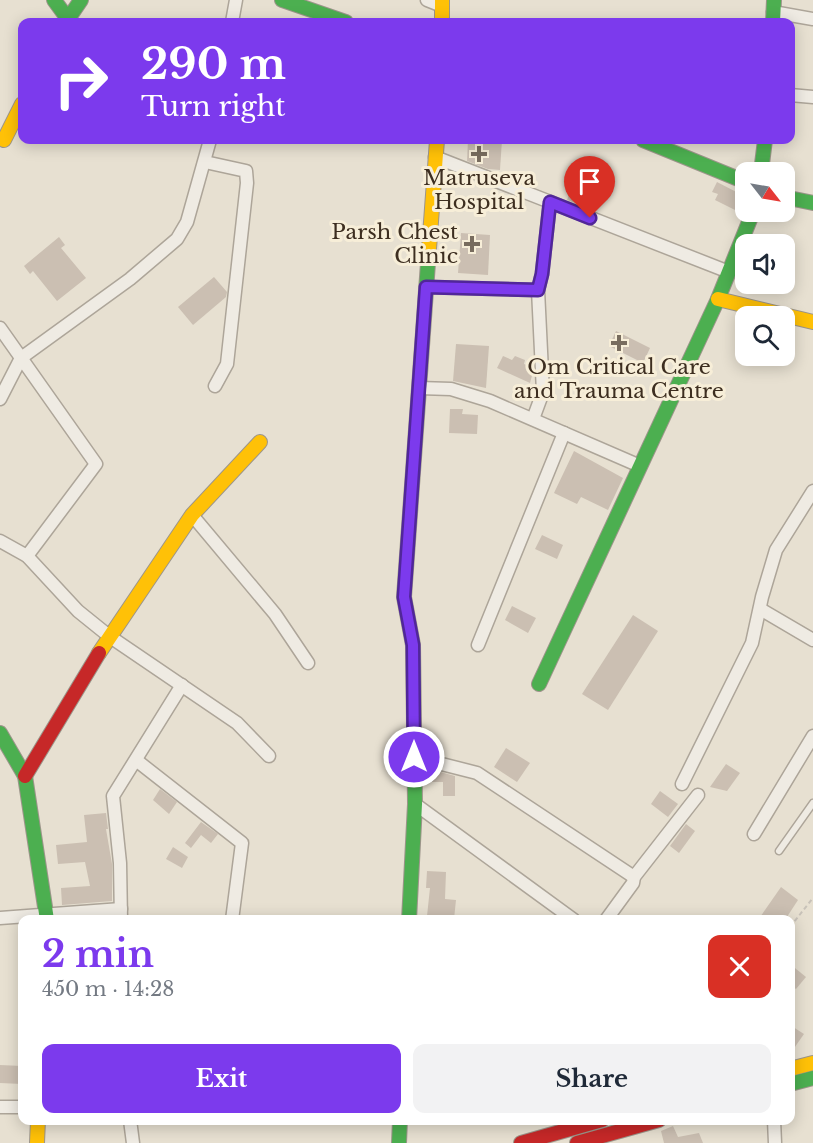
<!DOCTYPE html>
<meta charset="utf-8">
<style>
:root{--surface:#fff;--page:#f2f2f3;--text:#1f2937;--muted:#747a83;--accent:#7c3aed}
body{margin:0;font-family:"Libre Baskerville",serif;background:var(--page);color:var(--text);height:100vh;display:flex;flex-direction:column;font-size:22px;white-space:nowrap}
*{box-sizing:border-box;margin:0}
p{font-size:20px;color:var(--muted)}
.icon{flex:none;width:33px;height:33px;fill:none;stroke:currentColor;stroke-width:2;stroke-linecap:round;stroke-linejoin:round}
.map{position:relative;flex:1;overflow:hidden}
.panel{position:absolute;left:18px;top:915px;width:777px;height:210px;display:flex;flex-direction:column;background:var(--surface);border-radius:12px;box-shadow:0 3px 15px #0003}
.panel>*{flex:none}
.top-card{position:absolute;left:18px;top:18px;width:777px;height:126px;border-radius:12px;box-shadow:0 3px 15px #0003;background:#7c3aed;color:#fff;overflow:hidden}
.needle{width:39px;rotate:121deg}
.buttons{position:absolute;left:735px;top:162px;display:grid;gap:12px}
.buttons a{display:grid;place-items:center;width:60px;height:60px;border-radius:12px;background:var(--surface);box-shadow:0 3px 15px #0003;font-size:30px}
.pin{position:absolute;display:grid;place-items:center;width:51px;height:51px;color:#fff;margin:-62px -26px;border-radius:50% 50% 50% 0;rotate:-45deg;box-shadow:0 0 6px #0007}
.pin .icon{rotate:45deg}
.me{position:absolute;width:66px;margin:-33px;rotate:0deg;stroke-linejoin:round;filter:drop-shadow(0 0 4px #0008)}
.turn{display:flex;align-items:center;gap:21px;height:126px;padding:0 24px;font-size:27px}
.turn .icon{width:78px;height:78px;stroke-width:2.5}
.turn b{display:block;font-size:42px;line-height:51px}
.round{display:grid;place-items:center;flex:none;width:63px;height:63px;border-radius:12px;background:var(--page)}
.head{display:flex;align-items:center;justify-content:space-between;height:102px;padding:0 24px}
h1{font-size:36px;font-weight:800;line-height:45px;color:var(--accent)}
.cta{display:flex;gap:12px;margin-top:auto;padding:12px 24px}
.cta a{flex:1;height:69px;border-radius:12px;background:var(--accent);color:#fff;font-size:24px;font-weight:800;line-height:69px;text-align:center}
.cta a+a{background:var(--page);color:var(--text)}
.map>svg:first-child{display:block}
.building{fill:#cbbfb2}
.lines{fill:none;stroke-linecap:round;stroke-linejoin:round}
.lane-casing{stroke:#ada599;stroke-width:9}
.street-casing{stroke:#ada599;stroke-width:15}
.fast-casing{stroke:#9c958a;stroke-width:16}
.slow-casing{stroke:#9c958a;stroke-width:16}
.jam-casing{stroke:#9c958a;stroke-width:16}
.path{stroke:#c8c2b9;stroke-width:2;stroke-dasharray:4.5 3;stroke-linecap:butt}
.lane{stroke:#efebe3;stroke-width:6}
.street{stroke:#efebe3;stroke-width:12}
.fast{stroke:#4caf50;stroke-width:14}
.slow{stroke:#ffc107;stroke-width:14}
.jam{stroke:#c62828;stroke-width:14}
.route-casing{stroke:#51269a;stroke-width:15}
.route{stroke:#7c3aed;stroke-width:10}
.poi-dot{fill:#786c5e;stroke:#f7eed8;stroke-width:2}
.labels{text-anchor:middle;dominant-baseline:central;stroke-width:6;stroke-linejoin:round;paint-order:stroke}
.poi-label{font-size:21px;fill:#3d2e20;stroke:#f7eed8}
</style>
<div class="map">
<svg width="813" height="1143" viewBox="0 0 813 1143">
<rect width="100%" height="100%" fill="#e7e0d1"/>
<g class="building">
<polygon points="468,140 502,140 500,170 488,169 467,161"/>
<polygon points="717,182 746,197 746,205 741,213 715,200 718,194 712,192"/>
<polygon points="573,184 590,191 584,206 567,200"/>
<polygon points="461,233 490,235 488,275 458,273"/>
<polygon points="59,237 65,245 61,248 86,278 57,301 33,271 30,274 24,266"/>
<polygon points="214,277 227,292 226,297 193,325 178,307"/>
<polygon points="616,331 650,348 643,363 609,346"/>
<polygon points="456,344 489,346 486,388 453,381"/>
<polygon points="503,356 512,360 515,356 525,360 524,364 534,368 530,383 497,368"/>
<polygon points="450,409 463,409 462,414 478,415 477,434 449,433"/>
<polygon points="574,451 623,478 608,510 581,497 577,504 554,493"/>
<polygon points="542,535 563,545 557,559 535,549"/>
<polygon points="512,606 536,618 528,633 505,620"/>
<polygon points="633,615 658,631 608,710 582,694"/>
<polygon points="506,748 530,763 517,782 494,767"/>
<polygon points="726,764 740,773 727,791 710,787"/>
<polygon points="433,770 455,776 455,796 443,796 443,782 432,782"/>
<polygon points="160,789 177,802 169,814 153,800"/>
<polygon points="660,791 678,804 668,817 651,804"/>
<polygon points="106,813 108,829 106,829 112,864 112,901 62,905 61,888 90,886 85,862 58,864 56,845 87,842 84,815"/>
<polygon points="201,822 218,834 211,843 201,835 191,848 185,843"/>
<polygon points="686,824 695,831 679,853 670,846"/>
<polygon points="173,847 188,857 182,868 166,859"/>
<polygon points="427,871 446,872 445,899 456,900 454,919 427,916 430,888 426,888"/>
<polygon points="781,887 798,900 785,920 758,920"/>
<polygon points="790,964 806,977 796,989 790,985"/>
<polygon points="790,1025 804,1034 790,1054"/>
<polygon points="0,1065 22,1066 22,1084 0,1083"/>
<polygon points="673,1126 678,1137 699,1133 703,1143 664,1143 661,1131"/>
</g>
<g class="lines">
<g class="lane-casing">
<polyline id="lane" points="779,851 813,803"/>
</g>
<g class="street-casing">
<g id="street">
<polyline points="427,0 442,6"/>
<polyline points="773,12 813,19"/>
<polyline points="232,22 236,0"/>
<polyline points="790,95 813,97"/>
<polyline points="435,157 729,272"/>
<polyline points="205,162 246,171 247,183 227,364 215,386"/>
<polyline points="426,287 538,290"/>
<polyline points="0,328 96,464 27,556"/>
<polyline points="419,388 451,389 490,401 640,466"/>
<polyline points="0,399 21,358 130,279 177,239 187,222 210,140"/>
<polyline points="533,419 543,392 538,290 542,274 550,202"/>
<polyline points="192,515 275,614 308,663"/>
<polyline points="0,541 27,556 78,611 109,636 237,723 269,756"/>
<polyline points="760,609 813,640"/>
<polyline points="478,645 564,433"/>
<polyline points="414,757 477,773 634,877"/>
<polyline points="136,760 242,843 232,920"/>
<polyline points="682,784 752,643 762,597 776,550 813,491"/>
<polyline points="415,804 574,920"/>
<polyline points="754,834 813,736"/>
<polyline points="0,918 121,909"/>
<polyline points="121,920 120,863 113,796 182,685"/>
<polyline points="606,920 633,883 634,877 698,795"/>
<polyline points="0,1107 22,1107"/>
<polyline points="130,1120 133,1143"/>
<polyline points="774,1120 775,1143"/>
</g>
</g>
<g class="fast-casing">
<g id="fast">
<polyline points="54,0 68,19"/>
<polyline points="282,0 346,22"/>
<polyline points="66,22 81,0"/>
<polyline points="773,22 774,0"/>
<polyline points="643,140 746,182"/>
<polyline points="761,172 765,140"/>
<polyline points="784,197 813,203"/>
<polyline points="539,684 718,299 753,212"/>
<polyline points="0,733 25,776 47,920"/>
<polyline points="409,920 415,804 413,645 404,597 429,249"/>
<polyline points="790,1084 813,1078"/>
<polyline points="399,1143 400,1120"/>
</g>
</g>
<g class="slow-casing">
<g id="slow">
<polyline points="442,0 442,22"/>
<polyline points="4,140 22,104"/>
<polyline points="429,249 437,140"/>
<polyline points="718,299 813,322"/>
<polyline points="99,653 192,515 260,442"/>
<polyline points="790,1069 813,1063"/>
<polyline points="37,1143 38,1120"/>
</g>
</g>
<g class="jam-casing">
<g id="jam">
<polyline points="25,776 99,653"/>
<polyline points="521,1143 602,1120"/>
<polyline points="577,1143 659,1120"/>
</g>
</g>
<polyline class="path" points="790,927 813,898"/>
<use href="#lane" class="lane"/>
<use href="#street" class="street"/>
<use href="#fast" class="fast"/>
<use href="#slow" class="slow"/>
<use href="#jam" class="jam"/>
</g>
<g class="lines">
<g class="route-casing">
<polyline id="route" points="414,757 413,645 404,597 426,287 538,290 542,274 550,202 590,218"/>
</g>
<use href="#route" class="route"/>
</g>
<g class="poi-dot">
<path d="M476 145h6v6h6v6h-6v6h-6v-6h-6v-6h6z"/>
<path d="M469 235h6v6h6v6h-6v6h-6v-6h-6v-6h6z"/>
<path d="M616 334h6v6h6v6h-6v6h-6v-6h-6v-6h6z"/>
</g>
<g class="labels">
<g class="poi-label">
<text x="479" y="178">Matruseva<tspan x="479" dy="24">Hospital</tspan></text>
<text x="458" y="232" text-anchor="end">Parsh Chest<tspan x="458" dy="24">Clinic</tspan></text>
<text x="619" y="367">Om Critical Care<tspan x="619" dy="24">and Trauma Centre</tspan></text>
</g>
</g>
</svg>
<div class="buttons">
<a><svg class="needle" viewBox="-14 -14 28 28"><path d="M0-13l5 13h-10z" fill="#e53935"/><path d="M0 13l5-13h-10z" fill="#747a83"/></svg></a>
<a><svg class="icon" aria-label="sound" viewBox="0 0 24 24"><path d="M4 9h4l5-4v14l-5-4H4zM17 9q2 3 0 6"/></svg></a>
<a><svg class="icon" aria-label="search" viewBox="0 0 24 24"><circle cx="10" cy="10" r="6"/><path d="M15 15l6 6"/></svg></a>
</div>
<div class="pin" style="left:590px;top:218px;background:#d93025"><svg class="icon" aria-label="arrive" viewBox="0 0 24 24"><path d="M6 21V4h12l-3 4 3 4H6"/></svg></div>
<svg class="me" style="left:414px;top:757px" viewBox="-20 -20 40 40"><circle r="17" fill="#7c3aed" stroke="#fff" stroke-width="3"/><path d="M0-11L8 9 0 5-8 9z" fill="#fff"/></svg>
<div class="top-card">
<div class="turn"><svg class="icon" aria-label="right" viewBox="0 0 24 24"><path d="M7 20v-9h11M14 6l5 5-5 5"/></svg><div><b>290 m</b>Turn right</div></div>
</div>
<section class="panel">
<div class="head"><div><h1>2 min</h1><p>450 m · 14:28</p></div><a class="round" style="background:#d93025;color:#fff"><svg class="icon" aria-label="close" viewBox="0 0 24 24"><path d="M6 6l12 12M18 6L6 18"/></svg></a></div>
<div class="cta"><a>Exit</a><a>Share</a></div>
</section>
</div>
